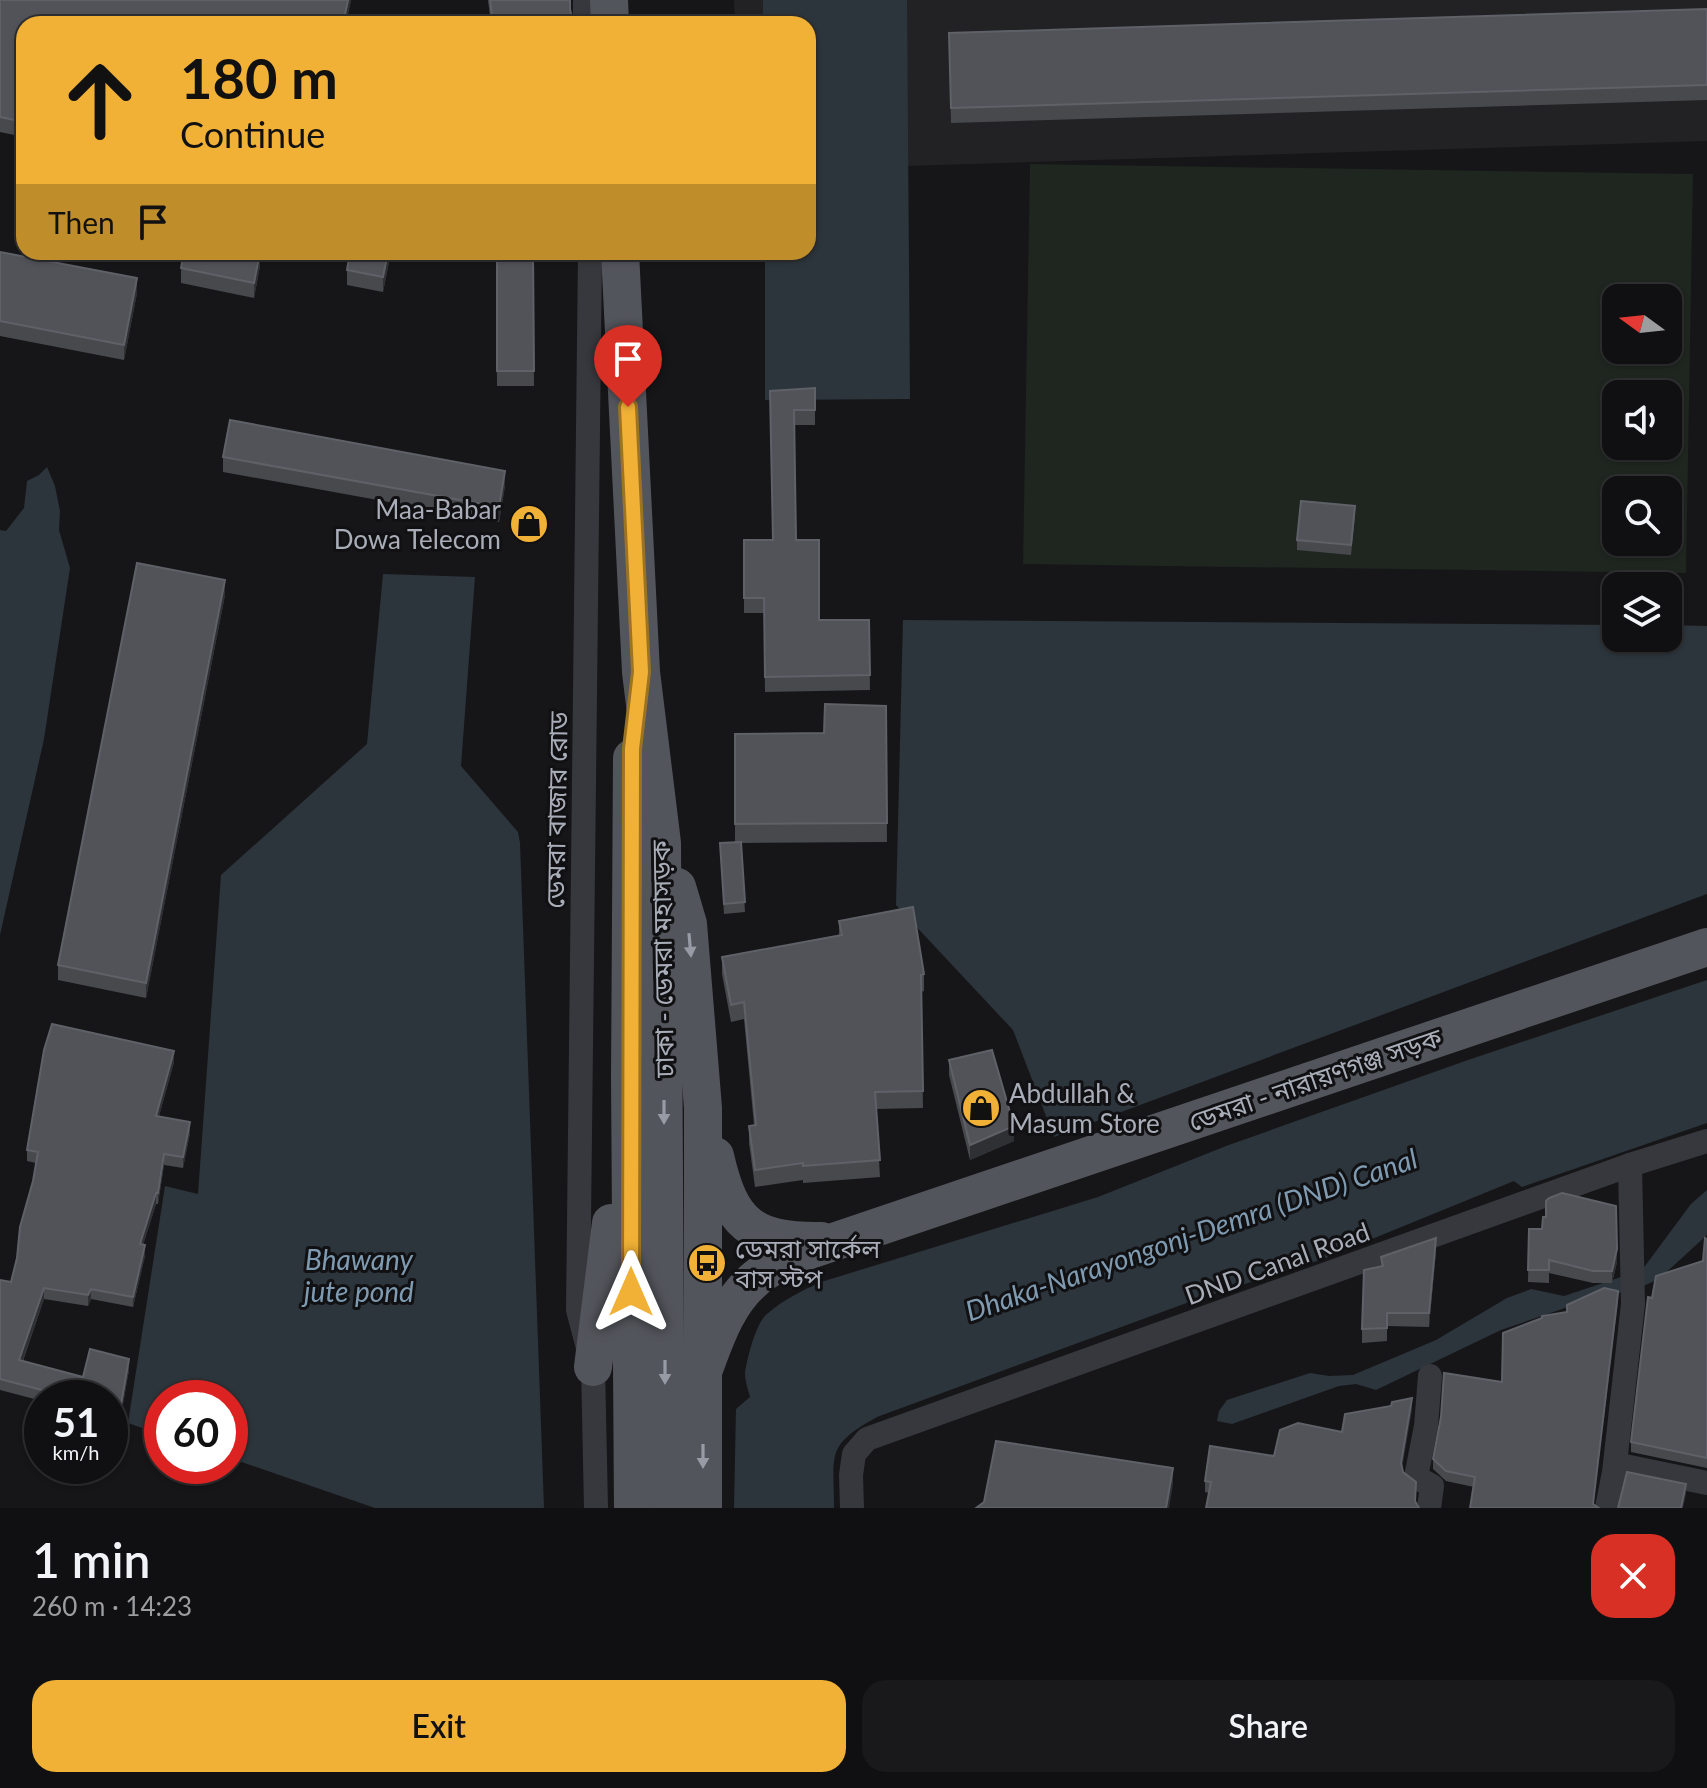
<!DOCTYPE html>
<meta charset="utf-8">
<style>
:root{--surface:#101012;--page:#19191b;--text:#f1f3f6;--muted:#9c9d9f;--line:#303032;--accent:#f0b136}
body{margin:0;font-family:Lato,"Noto Sans Bengali",sans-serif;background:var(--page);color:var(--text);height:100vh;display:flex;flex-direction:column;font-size:30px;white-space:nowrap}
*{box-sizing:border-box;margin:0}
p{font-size:26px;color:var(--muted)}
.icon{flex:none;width:44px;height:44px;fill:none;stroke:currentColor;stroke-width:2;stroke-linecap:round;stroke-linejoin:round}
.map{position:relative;height:1508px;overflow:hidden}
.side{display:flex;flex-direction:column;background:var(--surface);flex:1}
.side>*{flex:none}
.top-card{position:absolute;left:16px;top:16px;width:800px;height:244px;border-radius:24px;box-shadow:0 2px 6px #0004,0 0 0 2px var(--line);background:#f0b136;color:#111;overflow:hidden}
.needle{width:52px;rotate:285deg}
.buttons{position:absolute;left:1602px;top:284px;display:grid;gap:16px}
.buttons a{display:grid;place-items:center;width:80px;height:80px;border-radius:16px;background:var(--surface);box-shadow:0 2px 6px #0004,0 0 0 2px var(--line);font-size:40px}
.speed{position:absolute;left:24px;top:1380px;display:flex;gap:16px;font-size:40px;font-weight:700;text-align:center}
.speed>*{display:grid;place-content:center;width:104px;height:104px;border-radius:50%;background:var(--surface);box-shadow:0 2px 6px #0004,0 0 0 2px var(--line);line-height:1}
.speed small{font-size:20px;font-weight:400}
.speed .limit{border:12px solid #d22;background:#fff;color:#111}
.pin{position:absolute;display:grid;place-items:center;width:68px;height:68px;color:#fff;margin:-82px -34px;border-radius:50% 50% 50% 0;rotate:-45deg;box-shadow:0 0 8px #0007}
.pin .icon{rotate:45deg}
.me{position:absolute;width:88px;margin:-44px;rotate:0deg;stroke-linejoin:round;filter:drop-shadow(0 0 6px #0008)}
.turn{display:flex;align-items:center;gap:28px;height:168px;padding:0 32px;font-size:36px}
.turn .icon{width:104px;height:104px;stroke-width:2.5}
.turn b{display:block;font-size:56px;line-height:68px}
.then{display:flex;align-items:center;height:76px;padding:0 32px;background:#0003;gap:16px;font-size:30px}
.round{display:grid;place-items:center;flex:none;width:84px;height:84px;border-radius:24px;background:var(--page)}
.head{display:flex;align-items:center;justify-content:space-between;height:136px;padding:0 32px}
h1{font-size:48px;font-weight:600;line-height:60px}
.action{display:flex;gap:16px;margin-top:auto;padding:16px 32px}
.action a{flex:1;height:92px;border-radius:24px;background:var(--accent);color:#111;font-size:32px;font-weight:600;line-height:92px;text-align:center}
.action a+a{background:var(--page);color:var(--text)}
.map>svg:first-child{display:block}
.built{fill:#222225}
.green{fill:#1e261f;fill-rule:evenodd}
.water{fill:#2c353c}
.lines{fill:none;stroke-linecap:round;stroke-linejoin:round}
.minor{stroke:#37383d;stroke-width:24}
.primary{stroke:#53555c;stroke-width:38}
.wall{fill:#47494d}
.shaded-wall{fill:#2f3033}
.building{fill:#525359;stroke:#5f6168;stroke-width:2}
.oneway{fill:#979ba6}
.route-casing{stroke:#9c7323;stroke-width:20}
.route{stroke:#f0b136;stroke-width:14}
.labels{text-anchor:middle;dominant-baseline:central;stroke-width:6;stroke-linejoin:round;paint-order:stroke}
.poi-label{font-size:26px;fill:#a8adb8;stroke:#111113;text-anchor:start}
.street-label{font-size:26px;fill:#a8adb8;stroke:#111113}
.water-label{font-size:28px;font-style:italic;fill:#7f9bb2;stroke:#111113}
</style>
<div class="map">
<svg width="1707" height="1508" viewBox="0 0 1707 1508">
<rect width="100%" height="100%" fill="#161618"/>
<polygon class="built" points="734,0 1707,0 1707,141 808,169 808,24 735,24"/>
<path class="green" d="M1030,164L1693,174L1686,573L1023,564ZM1616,298H1668V350H1616ZM1616,394H1668V446H1616ZM1616,490H1668V542H1616Z"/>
<g class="water">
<polygon points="763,0 907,0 910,399 765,400 765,252 808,252 808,24 763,24"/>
<polygon points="47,467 55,486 60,511 59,530 70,568 44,739 0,935 0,530 6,531 24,508 27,481 39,475"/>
<polygon points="383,574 475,577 461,766 518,832 520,843 544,1508 375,1508 230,1458 230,1398 162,1398 162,1435 128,1423 165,1186 198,1194 221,875 367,744"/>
<polygon points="903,620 1616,625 1616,638 1668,638 1668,625 1707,626 1707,894 1054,1137 1013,1030 896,905"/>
<path d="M1707,980V1123L1522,1187L1514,1181L1323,1259L1192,1301L877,1417C825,1446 834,1453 834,1508H734L736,1409L750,1397C748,1390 745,1380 745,1373C747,1359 756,1322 767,1314C783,1300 801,1291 821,1282L1098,1197L1226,1146L1468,1060Z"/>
<polygon points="1707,1190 1707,1235 1659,1279 1641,1287 1565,1308 1501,1330 1376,1390 1356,1384 1339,1386 1232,1424 1217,1421 1219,1411 1227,1400 1310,1373 1329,1376 1353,1375 1436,1340 1507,1298 1531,1289 1564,1296 1642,1270 1691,1204"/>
</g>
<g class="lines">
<g class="minor">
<polyline points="585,0 585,24"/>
<polyline points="590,252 578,1310 593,1367 596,1508"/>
<polyline points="1615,1464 1707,1483"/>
<polyline points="852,1508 851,1475 854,1454 867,1439 1630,1165 1707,1141"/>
<polyline points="1429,1508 1432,1486 1416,1477 1426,1426 1430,1376"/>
<polyline points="1607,1508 1614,1472 1633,1304 1630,1165"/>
</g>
<g class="primary">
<polyline points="609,0 610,24"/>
<polyline points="620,252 641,672 662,843 666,1508"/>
<polyline points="632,758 630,1077 633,1508"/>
<polyline points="677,887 688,924 703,1108 703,1508"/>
<path d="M715,1156C730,1223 751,1242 821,1241"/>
<polyline points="593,1367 611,1223"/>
<path d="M704,1369C716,1337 727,1303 754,1280C764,1270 779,1264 792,1256L1707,947"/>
</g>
</g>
<g class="wall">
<polygon points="0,0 351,0 346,24 24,24 24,137 0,132"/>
<polygon points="488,0 570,0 570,10 572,18 578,23 585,24 491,24"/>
<polygon points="1707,9 1707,100 951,123 949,33"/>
<polygon points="0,252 137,293 124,360 0,336"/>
<polygon points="350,252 391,252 383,292 347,285 347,270"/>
<polygon points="496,252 533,252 534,386 497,386"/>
<polygon points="260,266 254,298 181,283 181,268"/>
<polygon points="815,388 815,425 794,425 796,540 819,620 869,620 870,690 765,692 764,613 744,613 744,540 773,540 770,391"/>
<polygon points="223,457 505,486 499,522 223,472"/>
<polygon points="1355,516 1351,555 1297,550 1297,540"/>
<polygon points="225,595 146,998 58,980 58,965"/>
<polygon points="886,706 887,842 741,843 745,912 724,914 720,843 735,842 735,734 824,733"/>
<polygon points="839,921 924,974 924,991 921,992 923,1108 876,1109 880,1177 803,1183 803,1180 755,1187 749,1143 749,1126 754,1125 744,1019 731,1022 722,974 722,957 839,936"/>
<polygon points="949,1060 1014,1141 970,1160 949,1075"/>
<polygon points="174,1062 159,1116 190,1133 183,1168 164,1165 158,1204 156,1204 143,1245 145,1256 133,1307 91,1299 88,1306 44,1299 23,1361 83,1377 129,1370 120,1421 110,1419 110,1398 42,1398 42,1401 0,1390 0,1280 11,1282 33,1181 36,1163 27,1161 27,1150"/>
<polygon points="1529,1229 1542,1229 1617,1262 1612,1283 1593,1283 1549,1273 1549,1283 1528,1282"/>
<polygon points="1707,1239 1707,1468 1631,1452 1631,1442 1652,1298 1703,1261"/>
<polygon points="1436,1251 1429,1327 1387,1326 1387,1341 1362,1343 1362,1329 1381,1266 1381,1257"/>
<polygon points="1618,1303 1474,1487 1446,1481 1433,1469 1433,1459 1502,1382 1542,1318 1567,1312 1567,1305"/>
<polygon points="1412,1410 1209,1493 1205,1492 1205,1481 1342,1432"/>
</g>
<g class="shaded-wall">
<polygon points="348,0 351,0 346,24 343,24"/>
<polygon points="260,252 260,266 254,298 254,283"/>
<polygon points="388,252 391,252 383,292 383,277"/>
<polygon points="137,278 137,293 124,360 124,345"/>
<polygon points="505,471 505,486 499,522 499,507"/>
<polygon points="225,580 225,595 146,998 146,983"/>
<polygon points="174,1051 174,1062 156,1127 156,1116"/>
<polygon points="190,1122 190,1133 183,1168 183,1157"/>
<polygon points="1014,1126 1014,1141 970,1160 970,1145"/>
<polygon points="164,1154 164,1165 158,1204 158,1193"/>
<polygon points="156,1193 156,1204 140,1255 140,1244"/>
<polygon points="1436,1238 1436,1251 1429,1327 1429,1313"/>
<polygon points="145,1245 145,1256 133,1307 133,1297"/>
<polygon points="1617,1249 1617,1262 1612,1283 1612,1271"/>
<polygon points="44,1288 44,1299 19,1371 19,1360"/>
<polygon points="91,1289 91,1299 88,1306 88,1295"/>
<polygon points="1618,1293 1618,1303 1593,1508"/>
<polygon points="129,1359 129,1370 120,1421 120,1410"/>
<polygon points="1412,1398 1412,1410 1401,1475 1401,1463"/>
<polygon points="1173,1468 1173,1484 1169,1508 1166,1508"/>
<polygon points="1686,1484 1686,1494 1683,1508 1681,1508"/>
</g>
<g class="building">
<polygon points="0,0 348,0 343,24 24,24 24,122 0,117"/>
<polygon points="490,0 570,0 570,9 572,18 578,23 585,24 493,24"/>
<polygon points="1707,9 1707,85 951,108 949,33"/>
<polygon points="0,252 137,278 124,345 0,321"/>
<polygon points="184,252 260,252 254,283 181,268"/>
<polygon points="350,252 388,252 383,277 347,270"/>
<polygon points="497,252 533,252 534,371 497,371"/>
<polygon points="815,388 815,410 794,410 796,540 819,540 819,620 869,620 870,675 765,677 764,598 744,598 744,540 773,540 770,391"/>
<polygon points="230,420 505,471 499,507 223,457"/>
<polygon points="1301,501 1355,506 1351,545 1297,540"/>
<polygon points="137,563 225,580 146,983 58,965"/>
<polygon points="825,704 886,706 887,823 735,824 735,734 824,733"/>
<polygon points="741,842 745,902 724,904 720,843"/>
<polygon points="913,907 924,974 921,975 923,1091 875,1092 880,1160 803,1166 803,1163 755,1170 749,1126 756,1125 744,1002 731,1005 722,957 842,935 839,921"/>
<polygon points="52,1024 174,1051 156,1116 190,1122 183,1157 164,1154 158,1193 156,1193 140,1244 145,1245 133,1297 91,1289 88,1295 44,1288 19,1360 83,1377 90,1349 129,1359 120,1410 110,1408 110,1398 72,1398 0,1379 0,1280 11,1282 17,1258 20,1227 33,1181 38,1152 27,1150 44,1050"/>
<polygon points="992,1050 1014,1126 970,1145 949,1060"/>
<polygon points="1562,1193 1616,1206 1617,1249 1612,1271 1593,1271 1549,1260 1549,1270 1528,1270 1529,1229 1542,1229 1543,1217 1546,1217 1546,1201 1549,1198"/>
<polygon points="1436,1238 1429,1313 1387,1313 1387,1328 1362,1329 1364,1270 1383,1266 1381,1257"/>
<polygon points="1705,1238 1707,1239 1707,1458 1631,1442 1648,1297 1652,1298 1656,1276 1703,1261"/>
<polygon points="1604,1288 1618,1291 1618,1293 1593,1504 1599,1508 1470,1508 1475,1477 1446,1471 1433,1459 1441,1417 1444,1373 1502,1382 1503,1333 1542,1318 1542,1316 1567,1312 1567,1305"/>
<polygon points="1412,1398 1401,1463 1403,1472 1416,1482 1415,1501 1419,1508 1206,1508 1211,1482 1205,1481 1210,1446 1274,1456 1280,1430 1298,1423 1342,1432 1345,1414 1391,1406 1392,1402"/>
<polygon points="996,1441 1173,1468 1166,1508 976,1508 984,1502"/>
<polygon points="1627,1472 1686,1484 1681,1508 1618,1508"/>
</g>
<defs><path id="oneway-solid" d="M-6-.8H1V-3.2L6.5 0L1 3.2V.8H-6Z" transform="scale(2)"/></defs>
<g class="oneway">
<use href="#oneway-solid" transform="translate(690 945) rotate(85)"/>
<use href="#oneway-solid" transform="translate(664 1112) rotate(90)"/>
<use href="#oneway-solid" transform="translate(665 1372) rotate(90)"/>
<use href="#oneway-solid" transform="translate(703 1456) rotate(90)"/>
</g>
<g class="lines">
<g class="route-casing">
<polyline id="route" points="628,407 641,672 632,749 631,1292"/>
</g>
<use href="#route" class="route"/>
</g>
<defs>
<g id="shop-disc" transform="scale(2)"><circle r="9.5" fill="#f0b136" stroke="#111113"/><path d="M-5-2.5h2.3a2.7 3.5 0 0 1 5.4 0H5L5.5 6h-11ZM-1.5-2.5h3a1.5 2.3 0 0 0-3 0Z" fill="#111"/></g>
<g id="bus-disc" transform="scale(2)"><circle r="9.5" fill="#f0b136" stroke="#111113"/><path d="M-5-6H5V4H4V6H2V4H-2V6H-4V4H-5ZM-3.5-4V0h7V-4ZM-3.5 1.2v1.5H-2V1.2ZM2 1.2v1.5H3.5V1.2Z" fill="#111"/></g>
</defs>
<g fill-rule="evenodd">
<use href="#shop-disc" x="529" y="524"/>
<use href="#shop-disc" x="981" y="1108"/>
<use href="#bus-disc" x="707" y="1263"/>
</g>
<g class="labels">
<g class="poi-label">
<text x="501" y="509" text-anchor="end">Maa-Babar<tspan x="501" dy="30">Dowa Telecom</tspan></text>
<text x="1009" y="1093">Abdullah &amp;<tspan x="1009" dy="30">Masum Store</tspan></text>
<text x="735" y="1248">ডেমরা সার্কেল<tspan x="735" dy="30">বাস স্টপ</tspan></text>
</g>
<g class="street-label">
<text transform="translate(556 810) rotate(-89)">ডেমরা বাজার রোড</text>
<text transform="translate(662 959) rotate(-91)">ঢাকা - ডেমরা মহাসড়ক</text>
<text transform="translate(1315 1079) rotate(-19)">ডেমরা - নারায়ণগঞ্জ সড়ক</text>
<text transform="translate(1277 1263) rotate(-20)">DND Canal Road</text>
</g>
<g class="water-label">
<text transform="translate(1191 1234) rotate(-19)">Dhaka-Narayongonj-Demra (DND) Canal</text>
<text x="359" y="1259">Bhawany<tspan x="359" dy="32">jute pond</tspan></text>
</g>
</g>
</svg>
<div class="buttons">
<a><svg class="needle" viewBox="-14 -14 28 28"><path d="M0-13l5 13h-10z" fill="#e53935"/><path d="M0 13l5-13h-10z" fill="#9c9d9f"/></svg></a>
<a><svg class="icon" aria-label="sound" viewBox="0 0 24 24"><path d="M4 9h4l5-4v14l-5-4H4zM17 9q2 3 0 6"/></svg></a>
<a><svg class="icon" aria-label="search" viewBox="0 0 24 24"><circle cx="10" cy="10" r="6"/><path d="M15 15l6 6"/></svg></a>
<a><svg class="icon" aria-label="layers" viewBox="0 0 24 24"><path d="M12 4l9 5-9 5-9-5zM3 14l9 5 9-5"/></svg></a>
</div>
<div class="speed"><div>51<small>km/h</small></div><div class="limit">60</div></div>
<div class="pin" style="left:628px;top:407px;background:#d93025"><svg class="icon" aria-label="arrive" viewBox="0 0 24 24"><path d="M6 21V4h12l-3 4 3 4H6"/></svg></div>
<svg class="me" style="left:631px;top:1292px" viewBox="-20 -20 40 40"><path d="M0-17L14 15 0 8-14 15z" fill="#f0b136" stroke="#fff" stroke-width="4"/></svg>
<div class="top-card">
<div class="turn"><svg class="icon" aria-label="ahead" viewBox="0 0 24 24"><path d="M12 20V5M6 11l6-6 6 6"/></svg><div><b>180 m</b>Continue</div></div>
<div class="then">Then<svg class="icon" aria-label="arrive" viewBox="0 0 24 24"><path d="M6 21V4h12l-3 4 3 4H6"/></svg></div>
</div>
</div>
<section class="side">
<div class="head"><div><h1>1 min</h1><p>260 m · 14:23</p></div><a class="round" style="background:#d93025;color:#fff"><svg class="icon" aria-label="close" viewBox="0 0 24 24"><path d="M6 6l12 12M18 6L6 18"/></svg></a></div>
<div class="action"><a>Exit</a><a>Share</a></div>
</section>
